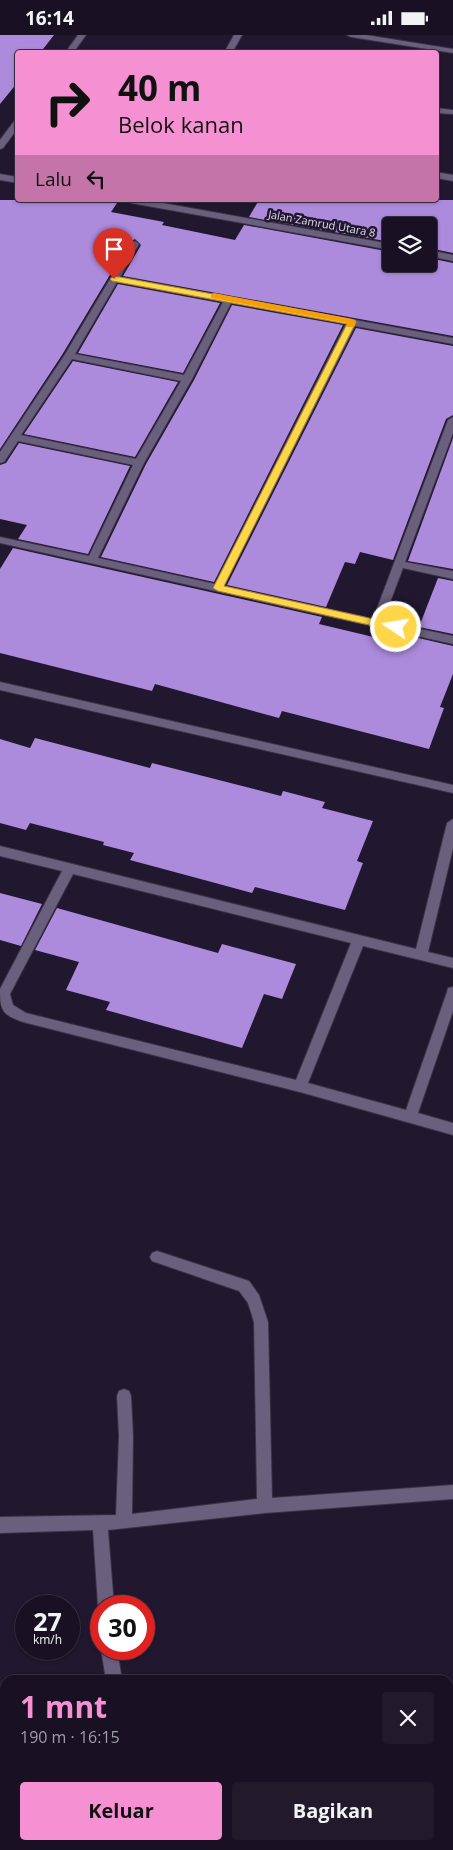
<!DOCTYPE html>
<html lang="id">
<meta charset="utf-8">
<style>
:root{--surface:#191123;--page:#221a2b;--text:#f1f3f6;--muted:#9f9da6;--line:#373141;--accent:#f591d2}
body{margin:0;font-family:"Open Sans",sans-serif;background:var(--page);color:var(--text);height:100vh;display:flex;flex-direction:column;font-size:19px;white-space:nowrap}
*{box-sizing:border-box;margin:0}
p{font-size:16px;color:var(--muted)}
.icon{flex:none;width:28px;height:28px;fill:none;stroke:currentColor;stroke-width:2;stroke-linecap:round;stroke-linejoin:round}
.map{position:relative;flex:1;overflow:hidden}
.panel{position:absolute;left:0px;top:1640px;width:454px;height:175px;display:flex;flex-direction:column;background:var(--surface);border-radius:15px 15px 0 0;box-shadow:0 1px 4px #0004,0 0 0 1px var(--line)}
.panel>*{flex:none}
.top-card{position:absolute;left:15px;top:15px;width:424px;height:152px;border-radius:5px;box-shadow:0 1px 4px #0004,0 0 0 1px var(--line);background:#f591d2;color:#111;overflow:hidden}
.controls{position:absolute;left:382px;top:182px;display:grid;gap:10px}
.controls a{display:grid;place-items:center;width:55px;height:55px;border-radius:5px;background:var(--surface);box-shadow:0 1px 4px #0004,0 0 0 1px var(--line);font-size:25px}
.speed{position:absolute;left:15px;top:1560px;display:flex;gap:10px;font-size:25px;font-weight:700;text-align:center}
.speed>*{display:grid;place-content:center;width:65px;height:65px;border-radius:50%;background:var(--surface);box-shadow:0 1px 4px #0004,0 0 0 1px var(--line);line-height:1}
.speed small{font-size:12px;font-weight:400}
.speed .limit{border:8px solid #d22;background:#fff;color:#111}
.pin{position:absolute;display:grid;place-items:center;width:42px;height:42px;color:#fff;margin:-51px -21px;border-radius:50% 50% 50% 0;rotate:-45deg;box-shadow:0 0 5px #0007}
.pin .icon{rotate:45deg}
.me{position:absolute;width:55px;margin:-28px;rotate:282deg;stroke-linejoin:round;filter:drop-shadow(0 0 4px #0008)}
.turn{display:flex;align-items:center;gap:18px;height:105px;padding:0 20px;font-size:22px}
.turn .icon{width:65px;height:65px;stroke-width:2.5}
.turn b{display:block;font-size:35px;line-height:42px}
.then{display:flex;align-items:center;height:48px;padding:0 20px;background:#0003;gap:10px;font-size:19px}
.round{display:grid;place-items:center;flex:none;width:52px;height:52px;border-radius:5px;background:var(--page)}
.summary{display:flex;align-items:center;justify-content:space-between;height:85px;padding:0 20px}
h1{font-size:30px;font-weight:700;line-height:38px;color:var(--accent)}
.action{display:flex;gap:10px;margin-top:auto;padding:10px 20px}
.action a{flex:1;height:58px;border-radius:5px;background:var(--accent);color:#111;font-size:20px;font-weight:700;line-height:58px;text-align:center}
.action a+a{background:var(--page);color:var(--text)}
.status{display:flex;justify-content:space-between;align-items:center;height:35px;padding:0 25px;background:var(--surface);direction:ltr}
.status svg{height:14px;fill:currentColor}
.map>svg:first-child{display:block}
.building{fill:#ac8adc}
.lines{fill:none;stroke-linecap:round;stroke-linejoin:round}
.minor-casing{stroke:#3a3245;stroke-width:2}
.minor{fill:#6a5f7c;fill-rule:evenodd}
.route{fill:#ffd54a;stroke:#a68a30}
.slow{fill:#f59e0b}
.labels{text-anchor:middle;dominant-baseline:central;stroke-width:5;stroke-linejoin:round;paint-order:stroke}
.far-street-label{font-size:11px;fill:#e0daeb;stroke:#21172f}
</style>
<div class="status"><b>16:14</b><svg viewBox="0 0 49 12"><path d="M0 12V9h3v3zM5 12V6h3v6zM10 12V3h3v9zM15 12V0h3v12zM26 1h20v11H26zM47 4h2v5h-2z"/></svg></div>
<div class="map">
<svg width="453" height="1815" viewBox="0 0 453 1815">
<rect width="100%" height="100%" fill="#21172f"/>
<g class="building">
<polygon points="0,0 54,0 40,18 18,18 18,47 0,69"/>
<polygon points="0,165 119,165 111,177 164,187 162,190 235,205 244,190 391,217 391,229 429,229 429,223 453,228 453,301 123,241 141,210 135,204 129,208 62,320 0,414"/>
<polygon points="259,165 453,165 453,218 429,213 429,191 391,191 391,207 249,182"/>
<polygon points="118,249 220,268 183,338 78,318"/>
<polygon points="232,270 343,290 214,547 101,522 146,429 194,345"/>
<polygon points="356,293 453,311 453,380 446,384 393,525 360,517 355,529 345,527 326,572 227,550"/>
<polygon points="73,326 178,347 135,422 24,399"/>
<polygon points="453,403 453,534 408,526"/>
<polygon points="19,408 130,431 88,519 18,504 27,490 0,484 0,430 6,428"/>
<polygon points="13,513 322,582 319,589 411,611 414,602 453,611 453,639 440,672 444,673 429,714 282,676 279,683 155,649 152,656 0,618 0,534"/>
<polygon points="438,543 453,546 453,599 419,592"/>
<polygon points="35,703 150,733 152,728 281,761 283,756 325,767 322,773 373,786 357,826 363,828 345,875 255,852 252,858 219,849 130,825 134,818 103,810 104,807 30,788 26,795 0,788 0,704 30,713"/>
<polygon points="0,858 42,869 21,911 0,905"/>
<polygon points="57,873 218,918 222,909 296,929 282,964 264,959 242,1013 106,975 110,967 66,955 79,927 35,915"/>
</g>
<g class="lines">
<g class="minor-casing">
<g id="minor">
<polygon points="78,0 86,0 73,18 65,18"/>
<polygon points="234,0 242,0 232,18 224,18"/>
<polygon points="347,0 366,0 453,14 453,18 351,2"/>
<polygon points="436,73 453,75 453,79 436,78"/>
<polygon points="15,85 18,85 18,93 3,113 0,114 0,105"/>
<polygon points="436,137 453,140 453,146 436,143"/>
<polygon points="0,139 18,142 18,148 0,145"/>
<polygon points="127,165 146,165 391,209 391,215 131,168"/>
<path d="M135,206L139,209L120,242L453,303V309L355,291L224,551L373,584L448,385L453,382V398L405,527L453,536V544L403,533L383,586L453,601V609L0,508V502L89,521L133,430L18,406L4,427L0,428V417L64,321L131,209ZM117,247L223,267L184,340L75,319ZM231,268L346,289L215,549L98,523L144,428L192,344ZM72,324L181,346L136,424L21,400Z"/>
<polygon points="429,215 453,220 453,226 429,221"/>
<polygon points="0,647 453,750 453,758 0,655"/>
<path d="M453,784V813L428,917L453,923V933L363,911L308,1048L406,1075L447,957L448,953L453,952V976L418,1078L453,1088V1100L300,1057L23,987C2,980 0,975 0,954L62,836L0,821V811L416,914L447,788ZM73,839L351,908L296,1045L26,978L13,970L10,959Z"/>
<polygon points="157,1216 249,1246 259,1260 268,1287 272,1463 453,1450 453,1464 265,1478 108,1495 114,1571 101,1571 101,1577 98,1571 93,1495 0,1498 0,1482 116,1480 119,1401 117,1361 119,1356 124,1354 129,1356 131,1361 133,1401 132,1479 257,1464 254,1287 248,1268 239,1256 152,1226 150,1222 152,1218"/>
<polygon points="101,1614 117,1614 122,1645 106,1645"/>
<polygon points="453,1768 453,1784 449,1785 449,1769"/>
<rect x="0" y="1789" width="5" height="16"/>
</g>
</g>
<use href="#minor" class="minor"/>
</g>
<polygon class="route" points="114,241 355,285 356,287 224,551 396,589 400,590 400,595 396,596 218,556 213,553 347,289 112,246 110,244"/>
<polygon class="slow" points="214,258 352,284 356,287 354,292 347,292 347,288 211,263 211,259"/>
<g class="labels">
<g class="far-street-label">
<text transform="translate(322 188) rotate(10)">Jalan Zamrud Utara 8</text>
</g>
</g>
</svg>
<div class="controls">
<a><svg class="icon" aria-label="layers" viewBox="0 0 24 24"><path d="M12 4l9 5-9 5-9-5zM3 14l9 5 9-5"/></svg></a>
</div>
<div class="speed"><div>27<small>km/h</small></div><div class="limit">30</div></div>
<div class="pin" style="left:114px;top:244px;background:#d93025"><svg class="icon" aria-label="arrive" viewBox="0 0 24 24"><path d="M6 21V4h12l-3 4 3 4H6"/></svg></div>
<svg class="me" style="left:396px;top:592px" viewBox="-20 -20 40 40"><circle r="17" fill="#ffd54a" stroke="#fff" stroke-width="3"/><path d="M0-11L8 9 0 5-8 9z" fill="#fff"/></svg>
<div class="top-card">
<div class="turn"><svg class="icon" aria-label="right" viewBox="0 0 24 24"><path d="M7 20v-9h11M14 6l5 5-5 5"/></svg><div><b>40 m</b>Belok kanan</div></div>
<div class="then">Lalu<svg class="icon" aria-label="left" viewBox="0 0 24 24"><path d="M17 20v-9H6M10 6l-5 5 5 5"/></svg></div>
</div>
<section class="panel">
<div class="summary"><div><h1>1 mnt</h1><p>190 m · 16:15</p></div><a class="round"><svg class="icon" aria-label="close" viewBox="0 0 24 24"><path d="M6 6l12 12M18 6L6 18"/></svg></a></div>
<div class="action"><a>Keluar</a><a>Bagikan</a></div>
</section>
</div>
